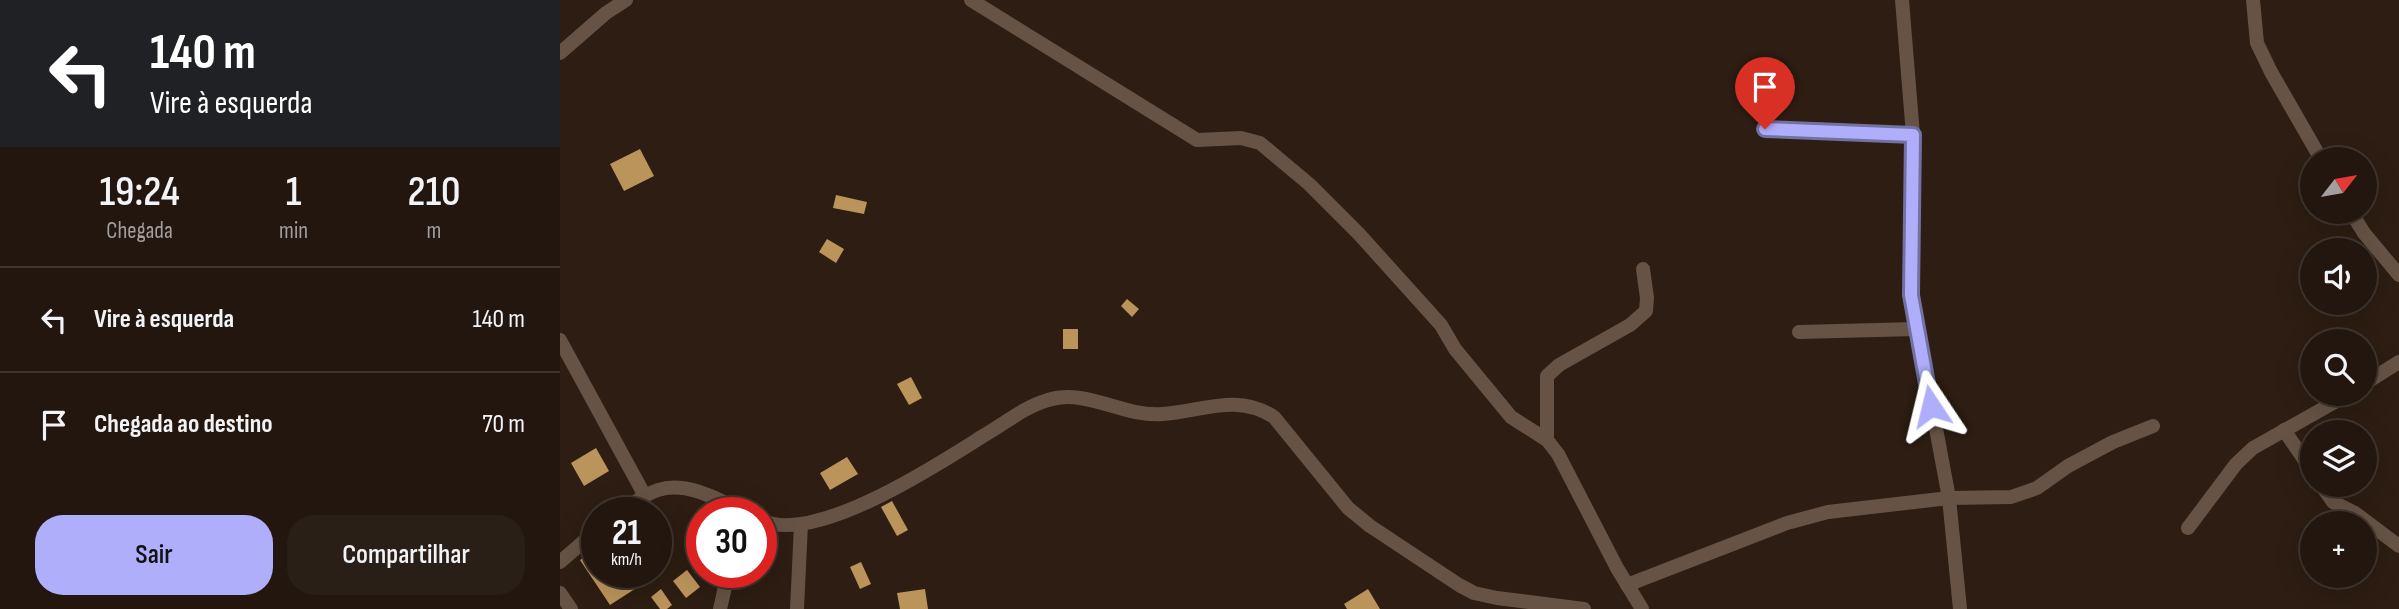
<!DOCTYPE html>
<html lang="pt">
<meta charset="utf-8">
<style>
:root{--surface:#22160e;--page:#2a1f17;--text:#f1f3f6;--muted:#a29f9e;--line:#3f352e;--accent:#afaefa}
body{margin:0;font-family:"Sofia Sans Condensed",sans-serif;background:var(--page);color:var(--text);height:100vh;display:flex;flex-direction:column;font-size:26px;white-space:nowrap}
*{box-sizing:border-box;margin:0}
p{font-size:23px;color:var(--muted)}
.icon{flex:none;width:38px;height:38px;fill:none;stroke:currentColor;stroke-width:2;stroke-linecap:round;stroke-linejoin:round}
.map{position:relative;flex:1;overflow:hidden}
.drawer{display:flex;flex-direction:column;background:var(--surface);width:560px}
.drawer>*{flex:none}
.top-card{background:#202124;color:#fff;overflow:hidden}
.needle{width:46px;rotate:59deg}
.controls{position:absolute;left:1740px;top:147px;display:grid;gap:14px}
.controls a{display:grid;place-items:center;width:77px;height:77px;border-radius:50%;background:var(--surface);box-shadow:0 7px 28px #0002,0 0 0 2px var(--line);font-size:35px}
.speed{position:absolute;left:21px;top:497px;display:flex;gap:14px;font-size:35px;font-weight:700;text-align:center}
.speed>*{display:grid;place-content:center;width:91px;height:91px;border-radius:50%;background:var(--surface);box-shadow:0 7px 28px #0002,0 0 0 2px var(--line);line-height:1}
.speed small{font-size:18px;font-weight:400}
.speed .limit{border:10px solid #d22;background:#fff;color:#111}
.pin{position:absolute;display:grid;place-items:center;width:60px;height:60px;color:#fff;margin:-72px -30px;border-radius:50% 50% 50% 0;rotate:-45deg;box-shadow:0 0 7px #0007}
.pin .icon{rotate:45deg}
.me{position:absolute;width:77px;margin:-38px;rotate:350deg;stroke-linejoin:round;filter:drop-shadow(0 0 5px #0008)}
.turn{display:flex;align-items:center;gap:24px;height:147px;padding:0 35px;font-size:32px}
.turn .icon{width:91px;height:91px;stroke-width:2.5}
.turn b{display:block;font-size:49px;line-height:60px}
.eta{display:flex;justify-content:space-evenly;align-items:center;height:119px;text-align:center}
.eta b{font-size:42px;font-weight:600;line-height:49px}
.action{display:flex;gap:14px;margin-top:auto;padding:14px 35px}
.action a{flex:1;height:80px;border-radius:28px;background:var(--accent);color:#111;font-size:28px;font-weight:600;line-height:80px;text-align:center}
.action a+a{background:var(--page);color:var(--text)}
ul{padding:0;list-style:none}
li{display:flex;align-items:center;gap:21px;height:105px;padding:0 35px;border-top:2px solid var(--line)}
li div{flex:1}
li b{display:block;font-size:26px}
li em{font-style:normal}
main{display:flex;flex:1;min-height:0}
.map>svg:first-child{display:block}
.building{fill:#bb945b}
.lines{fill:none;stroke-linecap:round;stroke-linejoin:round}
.minor{stroke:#665346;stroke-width:14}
.route-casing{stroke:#7271a2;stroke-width:18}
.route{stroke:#afaefa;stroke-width:12}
</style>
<main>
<section class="drawer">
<div class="top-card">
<div class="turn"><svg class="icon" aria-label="left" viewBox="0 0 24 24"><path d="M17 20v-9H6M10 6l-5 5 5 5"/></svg><div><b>140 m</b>Vire à esquerda</div></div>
</div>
<div class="eta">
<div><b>19:24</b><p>Chegada</p></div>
<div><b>1</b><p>min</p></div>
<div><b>210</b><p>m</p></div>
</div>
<ul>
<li><svg class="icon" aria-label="left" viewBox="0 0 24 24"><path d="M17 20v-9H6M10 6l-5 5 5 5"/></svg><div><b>Vire à esquerda</b></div><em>140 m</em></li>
<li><svg class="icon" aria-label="arrive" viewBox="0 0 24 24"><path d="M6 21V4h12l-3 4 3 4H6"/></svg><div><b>Chegada ao destino</b></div><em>70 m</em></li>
</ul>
<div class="action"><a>Sair</a><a>Compartilhar</a></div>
</section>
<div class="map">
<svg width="1839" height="609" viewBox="0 0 1839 609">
<rect width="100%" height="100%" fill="#2d1d12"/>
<g class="building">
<polygon points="80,149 94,176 64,191 50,164"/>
<polygon points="276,195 307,202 304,214 273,208"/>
<polygon points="267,239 284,249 276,263 259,252"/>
<polygon points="567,299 579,309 572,317 561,306"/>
<rect x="503" y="329" width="15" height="20"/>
<polygon points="351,377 362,398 349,405 337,384"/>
<polygon points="36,448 49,471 24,486 11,463"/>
<polygon points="287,457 298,474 270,490 260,473"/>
<polygon points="332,501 348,530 337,536 321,507"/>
<polygon points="37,549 37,572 92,572 95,576 50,605 20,560"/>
<polygon points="301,562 311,584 300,589 290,567"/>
<polygon points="127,570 140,587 126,598 113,581"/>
<polygon points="101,589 112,605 107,609 100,609 91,597"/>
<polygon points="365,589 368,609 340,609 337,593"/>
<polygon points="808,589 820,609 787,609 784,604"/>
</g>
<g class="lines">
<g class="minor">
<polyline points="411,0 637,140 681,138 700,143 749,184 799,234 881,325 895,349 951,417 987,440 998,454 1057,568 1082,609"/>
<polyline points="1342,0 1353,135 1351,295 1389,498 1400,609"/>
<polyline points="1693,0 1697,43 1711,72 1761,159"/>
<polyline points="0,53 46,13 66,0"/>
<polyline points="1205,129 1353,135"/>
<polyline points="1791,212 1804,233 1839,275"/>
<polyline points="1239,332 1356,329"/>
<polyline points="0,340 85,496"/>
<polyline points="1804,384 1839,362"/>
<polyline points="1724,430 1752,471"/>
<polyline points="987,440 987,376 999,365 1070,325 1086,311 1087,298 1083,269"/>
<polyline points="1761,485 1773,502 1795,513 1839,546"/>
<path d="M60,513C72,504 84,495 98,490C127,480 161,501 186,513"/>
<path d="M201,520C254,546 377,465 423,436C444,424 464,407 488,400C527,388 562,417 602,414C643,411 677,393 714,417L788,508L810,526L899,585L914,593L937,598L1024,609"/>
<polyline points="1628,528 1676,464 1693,448 1789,394"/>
<polyline points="0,562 37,530"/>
<polyline points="1067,585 1227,523 1268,512 1389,498 1451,497 1477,488 1508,466 1553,442 1593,426"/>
<polyline points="0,593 11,609"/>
<polyline points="160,609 165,587 174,572"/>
<polyline points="237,609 241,524"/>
</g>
</g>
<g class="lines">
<g class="route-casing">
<polyline id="route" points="1205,129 1353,135 1351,295 1371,406"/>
</g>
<use href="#route" class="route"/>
</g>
</svg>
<div class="controls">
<a><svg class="needle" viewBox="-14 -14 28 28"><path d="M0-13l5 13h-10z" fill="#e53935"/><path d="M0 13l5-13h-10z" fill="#a29f9e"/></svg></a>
<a><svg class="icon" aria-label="sound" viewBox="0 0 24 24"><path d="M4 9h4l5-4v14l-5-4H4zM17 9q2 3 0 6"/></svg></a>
<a><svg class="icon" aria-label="search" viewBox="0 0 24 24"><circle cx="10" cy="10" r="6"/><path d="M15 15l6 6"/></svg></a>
<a><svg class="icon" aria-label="layers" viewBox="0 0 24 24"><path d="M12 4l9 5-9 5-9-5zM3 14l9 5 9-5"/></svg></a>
<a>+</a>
</div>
<div class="speed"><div>21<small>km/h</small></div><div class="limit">30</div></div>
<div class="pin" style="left:1205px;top:129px;background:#d93025"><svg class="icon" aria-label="arrive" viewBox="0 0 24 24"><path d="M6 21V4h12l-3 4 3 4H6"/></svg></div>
<svg class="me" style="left:1371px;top:406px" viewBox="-20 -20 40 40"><path d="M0-17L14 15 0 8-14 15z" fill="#afaefa" stroke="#fff" stroke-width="4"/></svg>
</div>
</main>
